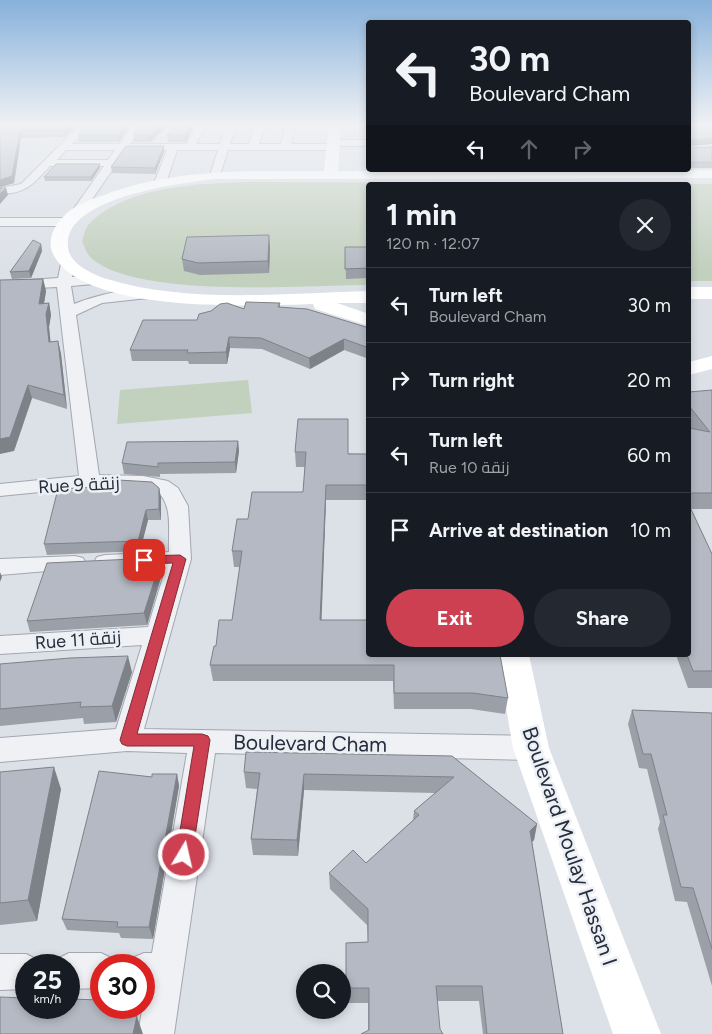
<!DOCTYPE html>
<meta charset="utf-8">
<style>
:root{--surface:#171b24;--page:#242831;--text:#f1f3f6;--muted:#9ea1a6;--line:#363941;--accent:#cd4051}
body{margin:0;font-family:Figtree,Cairo,sans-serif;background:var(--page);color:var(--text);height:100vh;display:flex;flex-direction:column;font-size:19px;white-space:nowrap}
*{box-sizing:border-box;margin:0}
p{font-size:16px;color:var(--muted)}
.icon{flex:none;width:28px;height:28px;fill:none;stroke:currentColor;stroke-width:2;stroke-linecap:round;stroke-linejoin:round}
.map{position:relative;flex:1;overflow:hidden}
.details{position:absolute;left:366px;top:182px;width:325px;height:475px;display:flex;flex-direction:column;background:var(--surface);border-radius:5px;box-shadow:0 2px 8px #0003}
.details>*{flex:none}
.guide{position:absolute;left:366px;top:20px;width:325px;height:152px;border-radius:5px;box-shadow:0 2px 8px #0003;background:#171b24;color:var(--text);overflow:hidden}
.tools{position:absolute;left:296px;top:964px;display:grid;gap:10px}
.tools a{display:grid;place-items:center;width:55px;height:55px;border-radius:50%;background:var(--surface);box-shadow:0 2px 8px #0003;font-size:25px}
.speed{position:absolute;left:15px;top:954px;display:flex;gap:10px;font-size:25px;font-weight:700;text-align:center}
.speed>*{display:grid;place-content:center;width:65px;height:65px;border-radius:50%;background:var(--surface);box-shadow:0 2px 8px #0003;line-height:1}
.speed small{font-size:12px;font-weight:400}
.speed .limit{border:8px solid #d22;background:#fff;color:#111}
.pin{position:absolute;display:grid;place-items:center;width:42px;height:42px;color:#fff;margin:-21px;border-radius:10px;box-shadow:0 2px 8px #0006}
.me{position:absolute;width:55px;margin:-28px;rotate:9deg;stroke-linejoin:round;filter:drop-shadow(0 0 4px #0008)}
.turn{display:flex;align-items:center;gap:18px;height:105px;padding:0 20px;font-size:22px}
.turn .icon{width:65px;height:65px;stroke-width:2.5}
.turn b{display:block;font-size:35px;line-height:42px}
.lanes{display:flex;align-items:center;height:48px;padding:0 20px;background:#0003;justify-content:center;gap:25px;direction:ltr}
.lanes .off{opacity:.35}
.round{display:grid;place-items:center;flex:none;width:52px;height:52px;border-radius:26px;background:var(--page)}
.headline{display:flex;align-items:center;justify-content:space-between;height:85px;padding:0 20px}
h1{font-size:30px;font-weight:700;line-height:38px}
.primary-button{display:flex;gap:10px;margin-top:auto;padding:10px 20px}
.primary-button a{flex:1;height:58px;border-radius:30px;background:var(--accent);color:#fff;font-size:20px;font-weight:700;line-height:58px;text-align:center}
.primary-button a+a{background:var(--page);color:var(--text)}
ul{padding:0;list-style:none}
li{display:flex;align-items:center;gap:15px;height:75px;padding:0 20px;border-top:1px solid var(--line)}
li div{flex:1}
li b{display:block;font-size:19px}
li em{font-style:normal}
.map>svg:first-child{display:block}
.green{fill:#c2d0be}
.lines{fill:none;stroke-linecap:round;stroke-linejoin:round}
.street-casing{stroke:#a2a7b1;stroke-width:2}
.street{fill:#eff1f5;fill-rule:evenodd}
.secondary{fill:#fff;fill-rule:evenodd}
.wall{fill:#9b9fa8}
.shaded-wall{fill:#7e8288}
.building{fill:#b4b9c3;stroke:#7e8288}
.route{fill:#cd4051;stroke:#852a35}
.labels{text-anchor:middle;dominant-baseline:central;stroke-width:5;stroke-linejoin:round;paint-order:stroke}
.street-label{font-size:18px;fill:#262e3d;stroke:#eceff4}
.near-street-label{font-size:21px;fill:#262e3d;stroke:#eceff4}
</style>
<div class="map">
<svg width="712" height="1034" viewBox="0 0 712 1034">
<rect width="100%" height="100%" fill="#dce0e7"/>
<g class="green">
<path d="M254,182L712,184V281H689V185H369V285C306,285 137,299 91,258C87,254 84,246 82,241C84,236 85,228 89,224C127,185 204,183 254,182Z"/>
<polygon points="248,380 252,413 117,424 120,390"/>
</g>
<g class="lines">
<g class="street-casing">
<g id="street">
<path d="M80,125H90L72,144H120L133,125H143L130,144H187L196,125H206L196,144H220L226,125H236L230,144H249L255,125H265L259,144H281L285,125H295L291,144H330L334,140H369V146H337V149L333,150H228L220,175L215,178L210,175L218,150H177L166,183L160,186L154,183L167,150H126L80,217L76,218L70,214L104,166H50C32,185 27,193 0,194V188L21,184ZM66,150H115L108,160H57Z"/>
<polygon points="0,218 67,218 73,222 67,226 0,226"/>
<path d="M68,260L75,264L72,277L94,276L101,280L94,284L71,286L74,304C88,298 145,281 155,294L148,298L102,303L76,315L99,475L143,476L168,481L178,488L188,506L191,559L144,729L531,736L541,740L545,748L541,756L531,760L215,753L174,1034H138L146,987H144V965H129L132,958L144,953H152L187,753L127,751L0,762V738L116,729L142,645L0,654V636L148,627L166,567L105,569L97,567L94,562L97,557L105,555L169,552C168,531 174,503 155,490L90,487L0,496V484L79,476L57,287L0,290V282L58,278L61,264Z"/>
<polygon points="75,556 83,558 86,563 83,568 0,575 0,559"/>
<polygon points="69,953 101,953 113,959 116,965 101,965 101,988 69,989 69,965 54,965 57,959"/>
<polygon points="0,954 26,954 38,960 41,965 26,965 26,989 0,990"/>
</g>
</g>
<use href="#street" class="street"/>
<g class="secondary">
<path d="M329,125H341L338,171L712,170V178L215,179C180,183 62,198 68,247C69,264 94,275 107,279C188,304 286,293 369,291V303H337L369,314V326L315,309L313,304C253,306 87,314 54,256C45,240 55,224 67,213C77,204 92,199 104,195C176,168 249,171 324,171Z"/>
<rect x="689" y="287" width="23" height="12"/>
<polygon points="712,356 712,369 689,375 689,362"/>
<polygon points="497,655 529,655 549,748 661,1034 613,1034 513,748"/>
</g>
</g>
<g class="wall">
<polygon points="7,125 77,125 65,137 21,138 14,183 0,187"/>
<polygon points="86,125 131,125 119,142 79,142 78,135"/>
<polygon points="169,125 150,142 134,142 133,135"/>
<polygon points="194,125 186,142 168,142 167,135"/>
<polygon points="365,125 369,125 369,139 367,138 367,125"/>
<polygon points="689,125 712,144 690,146 690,148 712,147 712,168 689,168"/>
<polygon points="369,141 369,153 367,153 367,142"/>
<polygon points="164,146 164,152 155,174 112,173 111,167"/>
<polygon points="100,168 91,181 45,181 44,177"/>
<polygon points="41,244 42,251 31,278 12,279 10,272"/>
<polygon points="270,247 269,273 200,275 184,271 182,259"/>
<polygon points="345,247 369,247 369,278 346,279"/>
<polygon points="43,279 46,291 44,303 49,303 51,315 49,327 50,342 58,341 61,354 67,409 32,398 14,451"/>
<polygon points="280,303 280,307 369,328 369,359 344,350 310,369 262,349 230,348 227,364 189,364 188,361 132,361 130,350 197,320 244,309"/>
<polygon points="712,390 712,509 691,509 712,554 712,688 688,688 676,655 689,655 689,428 690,428 689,426 689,392"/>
<polygon points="238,441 239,451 236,473 160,474 160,477 124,474 122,463"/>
<polygon points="295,452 369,454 369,500 326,500 321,620 508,698 505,714 471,709 394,709 393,681 213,681 210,665 216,646 232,620 240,567 234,567 232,551 248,519 303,492 305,467 296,467"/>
<polygon points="159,488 161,498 161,520 148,520 140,551 47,555 44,544"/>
<polygon points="134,564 162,574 147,625 30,632 27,621"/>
<polygon points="0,664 132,672 116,722 84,724 83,718 0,726"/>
<polygon points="632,710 712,713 712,986 687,902 675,901 658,829 660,822 647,769 639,768 628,724"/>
<polygon points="452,756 537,824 534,840 532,842 563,1034 483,1034 479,1001 438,1001 368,1030 368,1003 347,1003 346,943 368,942 367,925 330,889 329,873 366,863 413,820 414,811 435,793 304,790 298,856 253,855 251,839 257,789 246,788 244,772"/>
<polygon points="0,772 61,789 37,921 0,925"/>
<polygon points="177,774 179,786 153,939 121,938 119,933 67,930 62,919 152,777"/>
</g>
<g class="shaded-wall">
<polygon points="69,125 77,125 65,137 64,130"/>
<polygon points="125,125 131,125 119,142 118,135"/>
<polygon points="161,125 169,125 150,142 149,135"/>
<polygon points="190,125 194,125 186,142 185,135"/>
<polygon points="20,131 21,138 14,183 0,187 0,180"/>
<polygon points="712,138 712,144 689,146 689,140"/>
<polygon points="164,146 164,152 155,174 155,168"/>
<polygon points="100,164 100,168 91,181 91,177"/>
<polygon points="6,188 8,195 0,204 0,194"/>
<polygon points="269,235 270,247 269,273 268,261"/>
<polygon points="41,244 42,251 31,278 29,271"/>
<polygon points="43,279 46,291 42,316 39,304"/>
<polygon points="49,303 51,315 49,327 52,355 49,342 46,314"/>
<polygon points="229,337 230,348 227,364 226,352"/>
<polygon points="344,339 344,350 310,369 309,358"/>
<polygon points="58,341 61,354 67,409 64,395"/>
<polygon points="28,385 32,398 14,451 0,454 0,439"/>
<polygon points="238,441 239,451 236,473 235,462"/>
<polygon points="326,485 326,500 321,635 320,620"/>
<polygon points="159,488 161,498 161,520 159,509"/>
<polygon points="146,510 148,520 140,551 138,541"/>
<polygon points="160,563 162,574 147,625 144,613"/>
<polygon points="0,572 2,577 0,582"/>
<polygon points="128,656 132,672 116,722 112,706"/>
<polygon points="54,767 61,789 37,921 28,900"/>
<polygon points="177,774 179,786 153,939 149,927"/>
<polygon points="304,774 304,790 298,856 297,840"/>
<polygon points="537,824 534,840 527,847 530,831"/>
<polygon points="131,1008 134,1008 143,1034 133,1034 130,1016"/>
</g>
<g class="building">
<polygon points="7,125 69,125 64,130 20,131 12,176 0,180 0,128"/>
<polygon points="86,125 125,125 118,135 78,135"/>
<polygon points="140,125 161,125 149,135 133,135"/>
<polygon points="178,125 190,125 185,135 167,135"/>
<polygon points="367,125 369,125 369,133 367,132"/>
<polygon points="689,125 712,125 712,138 689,140"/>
<polygon points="369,141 369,147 367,147 367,142"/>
<polygon points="689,141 690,148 712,147 712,162 689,162"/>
<polygon points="126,146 164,146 155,168 111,167"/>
<polygon points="56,164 100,164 91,177 44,177"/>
<polygon points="0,188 6,188 0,194"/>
<polygon points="269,235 268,261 198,263 182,259 187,237"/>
<polygon points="33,240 41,244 29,271 10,272"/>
<polygon points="345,247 369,247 369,268 345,269"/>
<polygon points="43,279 39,304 49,303 46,314 49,342 58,341 64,395 28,385 10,437 0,439 0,280"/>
<polygon points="246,302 280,303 278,307 307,309 369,328 369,348 344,339 309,358 261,338 229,337 226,352 187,353 188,350 130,350 143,320 197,320 199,314 211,311 220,304 227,303 244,309"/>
<polygon points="712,390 712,493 689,493 689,428 710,432 689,406 689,392"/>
<polygon points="298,419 348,419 348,454 369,454 369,485 326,485 320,620 369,620 369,655 500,655 508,698 473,693 394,693 394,665 210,665 214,646 216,646 219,620 232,620 242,551 232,551 237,519 248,519 252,492 303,492 306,452 295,452"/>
<polygon points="238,441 235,462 158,463 158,467 122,463 127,442"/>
<polygon points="118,480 152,482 159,488 159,509 146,510 138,541 44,544 58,489 116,486"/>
<polygon points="689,505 712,554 712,671 693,671 687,655 689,655"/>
<polygon points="133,559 132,564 160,563 144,613 27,621 47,563"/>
<polygon points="128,656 112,706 80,707 81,702 0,709 0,664 70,658"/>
<polygon points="632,710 712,713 712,949 693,888 681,887 663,815 667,815 651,754 643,754"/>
<polygon points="246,752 452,756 537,824 530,831 563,1034 487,1034 482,986 436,986 440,1029 443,1034 361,1034 369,1030 369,988 346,988 346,943 368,942 368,909 329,873 353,850 366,863 419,815 414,811 454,777 304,774 297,840 251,839 260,773 244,772"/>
<polygon points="54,767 28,900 0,903 0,772"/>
<polygon points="99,771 152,777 152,774 177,774 149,927 117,927 118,922 62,919"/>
<polygon points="0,997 26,998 26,1008 69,1008 69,999 101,1000 101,1008 131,1008 130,1016 137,1016 133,1034 0,1034"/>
</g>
<linearGradient id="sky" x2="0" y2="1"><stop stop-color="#87b1db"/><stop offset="0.46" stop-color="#eff1f4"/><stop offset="1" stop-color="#eff1f4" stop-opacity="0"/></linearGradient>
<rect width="712" height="270" fill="url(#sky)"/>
<polygon class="route" points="180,555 186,559 137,734 202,734 208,736 210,740 192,855 190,860 184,862 178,860 176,855 194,746 127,746 122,744 120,740 173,563 144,564 138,560 144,556"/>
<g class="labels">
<g class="street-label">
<text transform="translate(79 485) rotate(-3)">Rue 9 زنقة</text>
<text transform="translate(78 640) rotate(-4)">Rue 11 زنقة</text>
</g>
<g class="near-street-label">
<text transform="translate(310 743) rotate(1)">Boulevard Cham</text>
<text transform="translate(570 846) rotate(71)">Boulevard Moulay Hassan I</text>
</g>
</g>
</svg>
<div class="tools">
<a><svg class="icon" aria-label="search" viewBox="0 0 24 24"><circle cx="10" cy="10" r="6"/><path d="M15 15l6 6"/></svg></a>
</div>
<div class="speed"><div>25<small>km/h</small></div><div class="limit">30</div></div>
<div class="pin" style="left:144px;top:560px;background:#d93025"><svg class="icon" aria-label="arrive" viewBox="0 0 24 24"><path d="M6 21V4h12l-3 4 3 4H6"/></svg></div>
<svg class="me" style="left:184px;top:855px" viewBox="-20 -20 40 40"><circle r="17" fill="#cd4051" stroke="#fff" stroke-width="3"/><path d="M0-11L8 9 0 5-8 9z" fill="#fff"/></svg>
<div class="guide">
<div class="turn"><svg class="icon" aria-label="left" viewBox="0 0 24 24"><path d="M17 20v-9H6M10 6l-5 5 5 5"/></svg><div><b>30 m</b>Boulevard Cham</div></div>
<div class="lanes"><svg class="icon" aria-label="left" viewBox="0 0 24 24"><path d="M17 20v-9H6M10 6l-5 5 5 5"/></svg><svg class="icon off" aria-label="ahead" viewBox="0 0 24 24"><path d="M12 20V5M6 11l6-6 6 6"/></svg><svg class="icon off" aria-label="right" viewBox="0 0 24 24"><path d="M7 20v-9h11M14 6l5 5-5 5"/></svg></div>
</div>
<section class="details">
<div class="headline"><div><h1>1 min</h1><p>120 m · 12:07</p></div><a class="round"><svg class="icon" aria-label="close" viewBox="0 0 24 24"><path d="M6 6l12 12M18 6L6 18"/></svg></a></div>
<ul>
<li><svg class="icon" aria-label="left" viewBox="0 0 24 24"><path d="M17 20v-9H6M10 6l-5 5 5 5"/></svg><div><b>Turn left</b><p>Boulevard Cham</p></div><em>30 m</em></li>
<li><svg class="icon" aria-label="right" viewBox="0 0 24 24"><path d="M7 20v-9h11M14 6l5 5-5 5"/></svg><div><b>Turn right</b></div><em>20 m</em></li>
<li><svg class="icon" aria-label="left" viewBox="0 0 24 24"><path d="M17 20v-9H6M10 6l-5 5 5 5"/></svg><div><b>Turn left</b><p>Rue 10 زنقة</p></div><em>60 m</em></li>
<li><svg class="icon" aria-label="arrive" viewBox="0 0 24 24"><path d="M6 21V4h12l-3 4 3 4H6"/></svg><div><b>Arrive at destination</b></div><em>10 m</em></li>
</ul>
<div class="primary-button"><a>Exit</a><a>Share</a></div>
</section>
</div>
